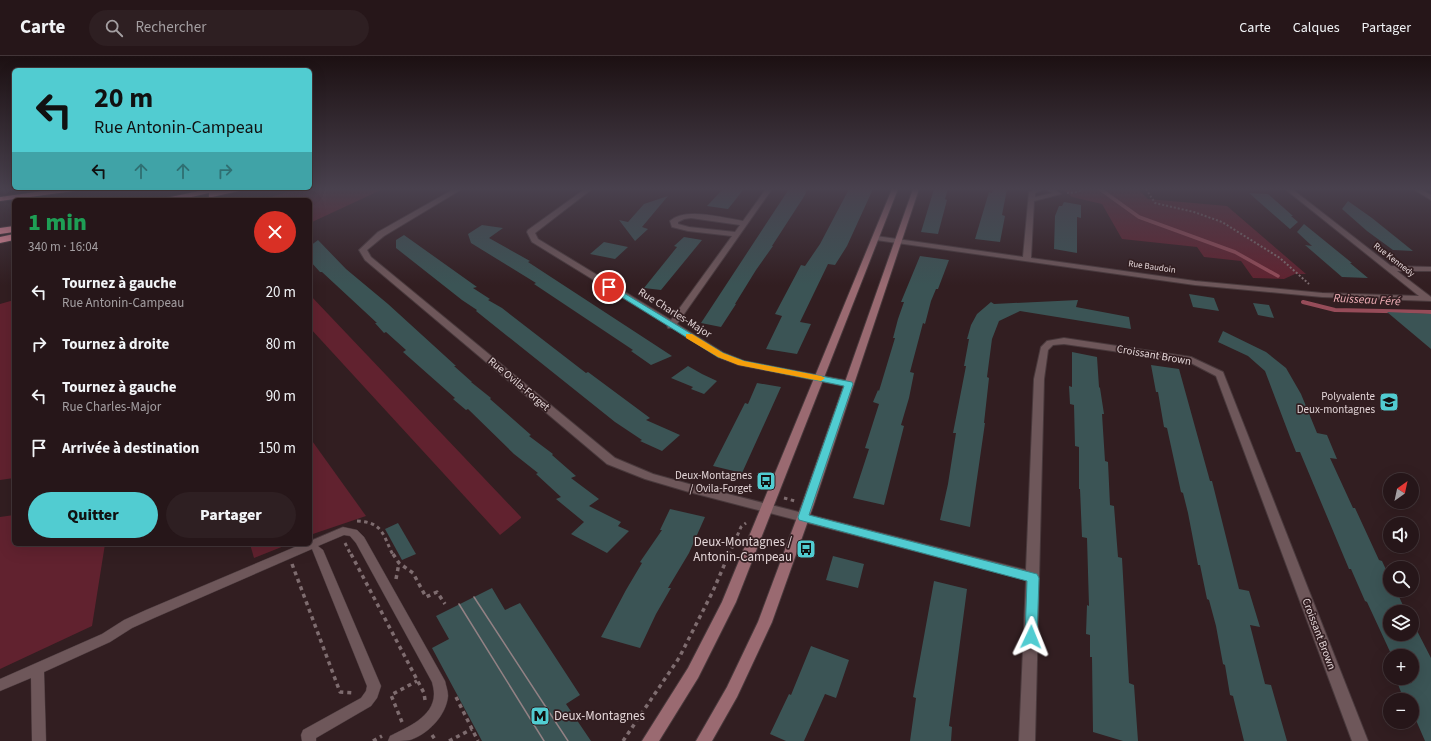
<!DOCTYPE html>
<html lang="fr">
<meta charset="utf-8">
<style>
:root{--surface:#261619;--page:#2e1f22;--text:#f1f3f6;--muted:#a49fa2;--line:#423538;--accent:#51ccd1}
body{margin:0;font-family:"Source Sans 3",sans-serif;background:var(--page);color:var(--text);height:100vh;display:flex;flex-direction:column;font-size:15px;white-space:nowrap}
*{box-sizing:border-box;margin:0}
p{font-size:13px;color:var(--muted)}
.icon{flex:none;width:22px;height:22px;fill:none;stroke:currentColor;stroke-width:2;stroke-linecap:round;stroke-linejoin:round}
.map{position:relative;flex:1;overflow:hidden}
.panel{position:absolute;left:12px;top:142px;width:300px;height:348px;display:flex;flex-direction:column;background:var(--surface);border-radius:6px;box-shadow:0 4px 16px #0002,0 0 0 1px var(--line)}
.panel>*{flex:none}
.guide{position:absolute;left:12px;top:12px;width:300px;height:122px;border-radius:6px;box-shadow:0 4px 16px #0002,0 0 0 1px var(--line);background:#51ccd1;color:#111;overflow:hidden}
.needle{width:26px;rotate:33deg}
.controls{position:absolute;left:1383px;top:417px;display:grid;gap:8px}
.controls a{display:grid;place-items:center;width:36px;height:36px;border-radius:50%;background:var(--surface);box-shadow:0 4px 16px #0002,0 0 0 1px var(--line);font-size:20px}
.pin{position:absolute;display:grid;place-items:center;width:34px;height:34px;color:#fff;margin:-17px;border:2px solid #fff;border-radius:50%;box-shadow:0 1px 4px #0007}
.me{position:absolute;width:44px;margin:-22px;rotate:2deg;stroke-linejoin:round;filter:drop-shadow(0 0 3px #0008)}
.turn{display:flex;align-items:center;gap:14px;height:84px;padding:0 16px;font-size:18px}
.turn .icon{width:52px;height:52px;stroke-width:2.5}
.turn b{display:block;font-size:28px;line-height:34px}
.lanes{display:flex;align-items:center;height:38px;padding:0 16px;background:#0003;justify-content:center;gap:20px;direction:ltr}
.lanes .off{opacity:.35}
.round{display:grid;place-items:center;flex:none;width:42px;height:42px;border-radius:21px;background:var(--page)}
.summary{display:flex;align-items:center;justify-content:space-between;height:68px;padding:0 16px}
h1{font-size:24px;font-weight:800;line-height:30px;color:#1e9e55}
.cta{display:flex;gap:8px;margin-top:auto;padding:8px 16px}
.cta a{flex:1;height:46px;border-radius:24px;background:var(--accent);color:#111;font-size:16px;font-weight:800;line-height:46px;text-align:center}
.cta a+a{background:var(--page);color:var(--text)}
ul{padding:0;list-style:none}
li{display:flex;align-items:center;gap:12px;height:52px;padding:0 16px}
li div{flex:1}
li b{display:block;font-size:15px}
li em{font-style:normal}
header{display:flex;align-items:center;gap:24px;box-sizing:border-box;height:56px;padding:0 20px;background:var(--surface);border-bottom:1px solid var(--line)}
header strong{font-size:19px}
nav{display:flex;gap:22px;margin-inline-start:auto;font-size:14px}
.search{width:280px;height:36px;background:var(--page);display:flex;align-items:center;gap:10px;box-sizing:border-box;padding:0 14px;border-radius:22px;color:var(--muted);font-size:15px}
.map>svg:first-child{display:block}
.green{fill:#61222f}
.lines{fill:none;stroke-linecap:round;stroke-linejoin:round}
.stream-far1{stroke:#964c59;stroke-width:3.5}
.stream{stroke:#964c59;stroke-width:4}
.building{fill:#3b5455}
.lane-casing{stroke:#49393c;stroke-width:1}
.street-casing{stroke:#49393c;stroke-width:2}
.secondary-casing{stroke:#49393c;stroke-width:2}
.highway-casing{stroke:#49393c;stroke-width:2}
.path-far2{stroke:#7e6c6f;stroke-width:2;stroke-dasharray:2 2;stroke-linecap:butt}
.path-far1{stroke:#7e6c6f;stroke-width:3;stroke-dasharray:3.5 3.5;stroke-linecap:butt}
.path{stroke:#7e6c6f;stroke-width:3.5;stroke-dasharray:4 4;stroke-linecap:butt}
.lane{fill:#6e575a;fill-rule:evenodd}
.street{fill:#6e575a;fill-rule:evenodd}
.secondary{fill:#9a6a71;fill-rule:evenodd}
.highway{fill:#ff98a8;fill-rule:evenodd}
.tram{stroke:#928184;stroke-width:1.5}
.route{fill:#51ccd1;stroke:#358588}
.slow{fill:#f59e0b}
.labels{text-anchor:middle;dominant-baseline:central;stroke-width:3.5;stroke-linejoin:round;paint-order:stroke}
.far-street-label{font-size:9px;fill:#e3d5d7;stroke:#321e21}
.street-label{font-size:11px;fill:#e3d5d7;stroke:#321e21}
.poi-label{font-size:11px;fill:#e3d5d7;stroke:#321e21;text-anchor:end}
.water-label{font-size:12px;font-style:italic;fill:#f3b1b9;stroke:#321e21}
.near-poi-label{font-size:13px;fill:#e3d5d7;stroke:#321e21;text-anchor:end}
</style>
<header>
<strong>Carte</strong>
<div class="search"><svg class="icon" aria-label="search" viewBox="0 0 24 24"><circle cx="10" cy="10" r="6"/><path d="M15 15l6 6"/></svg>Rechercher</div>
<nav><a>Carte</a><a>Calques</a><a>Partager</a></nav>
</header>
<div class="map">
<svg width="1431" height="685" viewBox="0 0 1431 685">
<rect width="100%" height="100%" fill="#321e21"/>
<g class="green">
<polygon points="296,133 383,133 310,167 310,144 262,144"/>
<polygon points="1063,133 1138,133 1148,143 1227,150 1306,218 1295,218 1284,223 1253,222 1241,205 1204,201 1197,191 1122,183 1102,148 1072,141"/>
<polygon points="310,239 521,461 521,462 500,479 310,272"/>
<polygon points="14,244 14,422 0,424 0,248"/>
<polygon points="310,382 366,460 310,479"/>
<polygon points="14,459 14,488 105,488 92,570 0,613 0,461"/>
<polygon points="250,488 289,488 254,502"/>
</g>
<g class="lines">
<polyline class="stream-far1" points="1100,133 1139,161 1235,196 1278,220"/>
<polyline class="stream" points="1303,246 1335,254 1431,256"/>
</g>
<g class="building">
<polygon points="723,133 744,133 728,153 707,150"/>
<polygon points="789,133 807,133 805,139 772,190 773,190 756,214 735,248 736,248 721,271 701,267"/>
<polygon points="849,133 873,133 847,190 835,209 828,208 800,266 811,268 797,298 766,293 782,260 775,258 801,209 805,210 820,188"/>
<polygon points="934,133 948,133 945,143 947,144 938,178 921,176"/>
<polygon points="993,133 1007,133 1002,159 1005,160 1000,186 975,183 989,136 992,137"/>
<polygon points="1249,137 1268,138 1293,160 1291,160 1298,166 1290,173"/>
<polygon points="668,140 642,171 648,173 635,185 619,164 628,166 644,148"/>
<polygon points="1348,145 1372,162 1413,195 1393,194 1367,175 1342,153"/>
<polygon points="1064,146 1081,149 1081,162 1077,161 1077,197 1054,193 1055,160 1059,150 1062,150"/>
<polygon points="1304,168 1352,207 1350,207 1368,222 1342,221 1305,189 1312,190 1297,176"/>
<polygon points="482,169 503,172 489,182 530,205 528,206 672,300 651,309 631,295 633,294 534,228 536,227 471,187 468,178"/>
<polygon points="404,179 477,231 473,232 490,243 488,244 502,252 586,317 588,316 650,362 646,364 680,379 662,395 640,385 642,384 615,366 476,255 477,254 462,244 396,192 396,184"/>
<polygon points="684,181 702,184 661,234 644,232 677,191 674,190"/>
<polygon points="318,184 346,213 388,248 456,310 454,310 472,326 471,326 491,342 490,343 531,379 529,380 553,398 552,399 576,420 571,422 599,443 589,450 621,466 618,470 629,475 607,497 571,478 584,466 556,443 561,441 536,418 538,417 514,398 468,353 466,354 453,343 455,342 403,296 406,294 386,276 384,277 375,267 377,267 322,216 320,216 310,205 310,190"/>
<polygon points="604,186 628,191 615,203 590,198"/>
<polygon points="920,200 949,204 938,233 936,233 931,245 925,268 923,267 910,316 914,317 909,342 901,369 904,370 884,449 853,442 869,393 865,392 879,348 873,346 878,334 879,335 895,282 893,282 898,263 904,246 901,246"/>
<polygon points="1189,238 1214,242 1219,255 1193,251"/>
<polygon points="1078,244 1076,251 1129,261 1131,273 1020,255 999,265 992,283 987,321 989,322 984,367 985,367 970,471 940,464 948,428 956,377 953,377 966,310 964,310 969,283 967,283 971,269 977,258 991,246 994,248"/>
<polygon points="1253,247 1269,249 1274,262 1258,259"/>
<polygon points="1387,256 1431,258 1431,293"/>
<polygon points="1223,275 1266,296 1286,312 1301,338 1317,377 1327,379 1337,403 1330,402 1353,452 1355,452 1379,504 1382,505 1390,522 1390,534 1396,534 1406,556 1390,556 1390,578 1412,578 1412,565 1431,602 1431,685 1425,685 1412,655 1412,644 1404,644 1396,623 1412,627 1412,600 1392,600 1367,546 1365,545 1351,513 1349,513 1300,396 1296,396 1290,381 1265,315 1248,300 1218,286"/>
<polygon points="1072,296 1097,301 1099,331 1100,332 1104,358 1102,358 1105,405 1108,406 1110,449 1114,450 1118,501 1122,502 1129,627 1134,629 1138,685 1123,685 1093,676 1092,601 1090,601 1090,579 1086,578 1087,549 1089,550 1087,482 1082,481 1080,433 1079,433 1079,391 1075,390 1074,349 1070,348 1069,330 1072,331"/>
<polygon points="1151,309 1179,313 1210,425 1212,425 1239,533 1249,535 1260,571 1250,569 1265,628 1271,629 1287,685 1244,685 1233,640 1230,639 1225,609 1223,608 1216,570 1209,544 1207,543 1200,509 1198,509 1188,457 1183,437 1181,436 1167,372 1164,371 1158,336 1156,336"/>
<polygon points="688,310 702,318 717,325 704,338 691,333 693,331 671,322"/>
<polygon points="757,327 781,331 742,417 713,410 745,347 748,348"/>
<polygon points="670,453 705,461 689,497 668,532 671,532 656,558 640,592 601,581 626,534 642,507 640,506 662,474 660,474"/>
<polygon points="398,467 416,498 402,504 385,473"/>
<polygon points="833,500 864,508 858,532 826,524"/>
<polygon points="934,525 967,533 949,670 952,671 951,685 910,685 916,642 913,641"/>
<polygon points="492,532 505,554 520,547 580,639 566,648 591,685 482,685 432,592 449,583 436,560"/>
<polygon points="811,590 849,604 836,642 825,638 804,685 786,685 770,678 789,638 791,639"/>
</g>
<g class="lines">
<g class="lane-casing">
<path id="lane" d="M343,471L357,474L364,481L445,625C446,630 448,635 448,640C446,660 428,678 410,684C404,685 395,685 388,685L390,680C406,672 434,661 434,638C434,634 433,630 432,626L356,487L350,480L344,479L318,490L323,494L381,630L377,642L371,650L316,682V685H302L301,679L303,674L361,642L366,635L367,630L312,493L154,562L132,572L110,586L44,616L46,685H32L31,622L0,635V623L102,578L124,564L146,554L302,488H310V485Z"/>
</g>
<g class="street-casing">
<g id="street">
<polygon points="454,133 462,133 384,180 367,194 371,201 615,402 653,418 689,428 1026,514 1034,323 1041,291 1047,285 1064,282 1191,301 1223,316 1368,685 1352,685 1216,320 1189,306 1064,288 1053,289 1048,294 1044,323 1035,685 1019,685 1026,524 689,436 645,423 607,408 365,204 359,194 378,176"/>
<path d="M585,133H592L535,177L538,183L671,264L732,180L688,175L672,171L670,165C685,151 724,162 743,165L766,133H772L677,268L724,297L744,305L849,325L852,326L854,328L852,330L849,331L739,309L718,301L672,272H668L667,269L532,186L527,176L528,174ZM691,162L740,169L735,176L689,171L678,168V166L684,163Z"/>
<path d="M1035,133H1054L1061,138L1034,145L1031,202L1195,225L1322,237L1419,240L1285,133H1292L1391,210L1431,211V215H1397L1431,241V245L1322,241L1195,229L876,184L872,182L876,180L1023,201L1029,136ZM1044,133L1053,137L1035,141V137Z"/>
<polygon points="1413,133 1420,133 1431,139 1431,144"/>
</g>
</g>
<g class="secondary-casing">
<g id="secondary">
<polygon points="892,133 898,133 736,546 698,622 659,685 642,685 688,612 722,546"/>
<polygon points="913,133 919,133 814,448 772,566 737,641 712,685 696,685 727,631 758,566 802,448"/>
</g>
</g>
<g class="highway-casing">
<g id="highway">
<polygon points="57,133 78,133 74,135 0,145 0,141"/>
<polygon points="208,133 240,133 239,135 212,141 209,141 209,137 178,144 162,144 166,142"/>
<polygon points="14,170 14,176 0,178 0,172"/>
<polygon points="14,178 14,184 0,187 0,181"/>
</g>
</g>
<g class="path-far2">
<polyline points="1146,133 1155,147 1194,156 1222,166 1280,202 1309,228"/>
<polyline points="1067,137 1078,136 1083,133"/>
</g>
<g class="path-far1">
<polyline points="784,442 795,445"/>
<path d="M357,465C383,466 383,479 393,499"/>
<polyline points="345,487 351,499"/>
<polyline points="729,499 741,471 746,467"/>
</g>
<g class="path">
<polyline points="351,498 424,637 425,644"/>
<polyline points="393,498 399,507 413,517 426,541 437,536 445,548"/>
<polyline points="292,508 340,636 354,637"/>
<polyline points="396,523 399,507"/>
<polyline points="456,641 478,685"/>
<polyline points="402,666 391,639 417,625"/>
<polyline points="432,679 436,685"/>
<polyline points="373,685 382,680"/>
<polyline points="449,685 472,673"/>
<polyline points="623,685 679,602 713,535 729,498"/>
</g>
<use href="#lane" class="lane"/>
<use href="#street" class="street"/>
<use href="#secondary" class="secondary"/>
<use href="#highway" class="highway"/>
<g class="tram">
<polyline points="474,541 568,685"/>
<polyline points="459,548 544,685"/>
</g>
</g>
<linearGradient id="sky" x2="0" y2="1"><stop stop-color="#1c1012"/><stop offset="0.58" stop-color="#49414e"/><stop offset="1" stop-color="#49414e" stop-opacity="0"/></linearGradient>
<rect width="1431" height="229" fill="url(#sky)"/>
<polygon class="route" points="609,228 723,297 744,305 852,326 853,328 809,459 1037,518 1039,522 1037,581 1035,585 1031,586 1026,585 1025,581 1027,525 799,464 798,461 844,330 742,309 718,301 607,232 607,229"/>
<polygon class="slow" points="686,278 692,278 723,297 744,305 821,320 825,322 821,325 738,309 718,301 686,282"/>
<defs>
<g id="school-square" transform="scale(1)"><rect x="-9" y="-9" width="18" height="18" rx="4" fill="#51ccd1" stroke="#321e21"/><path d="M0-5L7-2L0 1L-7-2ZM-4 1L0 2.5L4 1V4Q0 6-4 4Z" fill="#111"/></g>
<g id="bus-square" transform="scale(1)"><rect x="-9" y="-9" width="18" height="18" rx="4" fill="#51ccd1" stroke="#321e21"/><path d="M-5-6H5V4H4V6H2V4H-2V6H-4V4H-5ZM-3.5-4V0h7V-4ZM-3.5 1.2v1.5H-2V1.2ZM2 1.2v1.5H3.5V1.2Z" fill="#111"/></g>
<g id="metro-square" transform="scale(1)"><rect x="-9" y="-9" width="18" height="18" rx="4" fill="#51ccd1" stroke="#321e21"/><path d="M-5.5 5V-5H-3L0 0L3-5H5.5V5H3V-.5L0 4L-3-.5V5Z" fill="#111"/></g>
</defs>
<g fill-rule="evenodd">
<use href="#school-square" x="1389" y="346"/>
<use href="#bus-square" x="766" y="425"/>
<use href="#bus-square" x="806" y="493"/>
<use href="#metro-square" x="540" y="660"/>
</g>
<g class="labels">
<g class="far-street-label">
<text transform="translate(1394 204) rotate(38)">Rue Kennedy</text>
<text transform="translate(1152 211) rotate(8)">Rue Baudoin</text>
</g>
<g class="street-label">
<text transform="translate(675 257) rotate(32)">Rue Charles-Major</text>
<text transform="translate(1154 299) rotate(10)">Croissant Brown</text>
<text transform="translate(519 328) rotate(40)">Rue Ovila-Forget</text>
<text transform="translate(1319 578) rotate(69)">Croissant Brown</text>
</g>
<g class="poi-label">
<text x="1375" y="340">Polyvalente<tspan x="1375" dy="13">Deux-montagnes</tspan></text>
<text x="752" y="419">Deux-Montagnes<tspan x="752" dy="13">/ Ovila-Forget</tspan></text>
</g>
<g class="water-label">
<text transform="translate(1367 244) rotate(3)">Ruisseau Féré</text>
</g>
<g class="near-poi-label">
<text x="792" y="486">Deux-Montagnes /<tspan x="792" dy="15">Antonin-Campeau</tspan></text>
<text x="554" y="660" text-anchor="start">Deux-Montagnes</text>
</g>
</g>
</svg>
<div class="controls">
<a><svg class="needle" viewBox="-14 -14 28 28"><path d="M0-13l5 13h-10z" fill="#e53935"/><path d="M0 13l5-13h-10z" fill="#a49fa2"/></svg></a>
<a><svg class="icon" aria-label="sound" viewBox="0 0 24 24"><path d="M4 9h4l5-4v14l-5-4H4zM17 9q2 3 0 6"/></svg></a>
<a><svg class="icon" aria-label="search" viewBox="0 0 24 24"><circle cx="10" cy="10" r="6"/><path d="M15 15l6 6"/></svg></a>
<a><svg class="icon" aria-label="layers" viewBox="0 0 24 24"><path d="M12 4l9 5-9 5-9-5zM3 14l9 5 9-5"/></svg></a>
<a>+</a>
<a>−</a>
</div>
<div class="pin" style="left:609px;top:231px;background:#d93025"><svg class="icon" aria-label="arrive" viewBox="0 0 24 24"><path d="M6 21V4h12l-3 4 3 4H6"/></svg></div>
<svg class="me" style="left:1031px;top:581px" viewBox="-20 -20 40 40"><path d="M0-17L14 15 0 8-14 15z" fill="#51ccd1" stroke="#fff" stroke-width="4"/></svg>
<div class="guide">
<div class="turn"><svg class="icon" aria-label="left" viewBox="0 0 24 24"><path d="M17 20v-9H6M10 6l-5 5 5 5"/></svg><div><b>20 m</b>Rue Antonin-Campeau</div></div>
<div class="lanes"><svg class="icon" aria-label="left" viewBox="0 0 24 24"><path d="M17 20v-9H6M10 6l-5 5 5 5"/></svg><svg class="icon off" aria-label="ahead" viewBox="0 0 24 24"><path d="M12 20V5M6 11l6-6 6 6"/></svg><svg class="icon off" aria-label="ahead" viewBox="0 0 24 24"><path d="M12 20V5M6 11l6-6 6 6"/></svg><svg class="icon off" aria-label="right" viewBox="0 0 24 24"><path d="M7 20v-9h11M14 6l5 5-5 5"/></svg></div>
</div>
<section class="panel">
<div class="summary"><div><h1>1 min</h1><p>340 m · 16:04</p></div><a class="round" style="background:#d93025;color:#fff"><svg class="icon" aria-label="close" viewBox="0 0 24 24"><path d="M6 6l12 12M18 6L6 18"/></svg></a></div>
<ul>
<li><svg class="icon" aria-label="left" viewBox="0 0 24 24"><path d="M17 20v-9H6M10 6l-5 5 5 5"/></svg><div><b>Tournez à gauche</b><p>Rue Antonin-Campeau</p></div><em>20 m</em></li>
<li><svg class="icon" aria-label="right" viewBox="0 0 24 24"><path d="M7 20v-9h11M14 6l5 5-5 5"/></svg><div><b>Tournez à droite</b></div><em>80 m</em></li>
<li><svg class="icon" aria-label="left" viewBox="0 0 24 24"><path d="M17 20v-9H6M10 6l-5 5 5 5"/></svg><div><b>Tournez à gauche</b><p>Rue Charles-Major</p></div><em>90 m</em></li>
<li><svg class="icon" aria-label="arrive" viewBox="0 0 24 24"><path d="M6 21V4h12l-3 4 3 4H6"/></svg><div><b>Arrivée à destination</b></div><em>150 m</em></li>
</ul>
<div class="cta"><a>Quitter</a><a>Partager</a></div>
</section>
</div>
